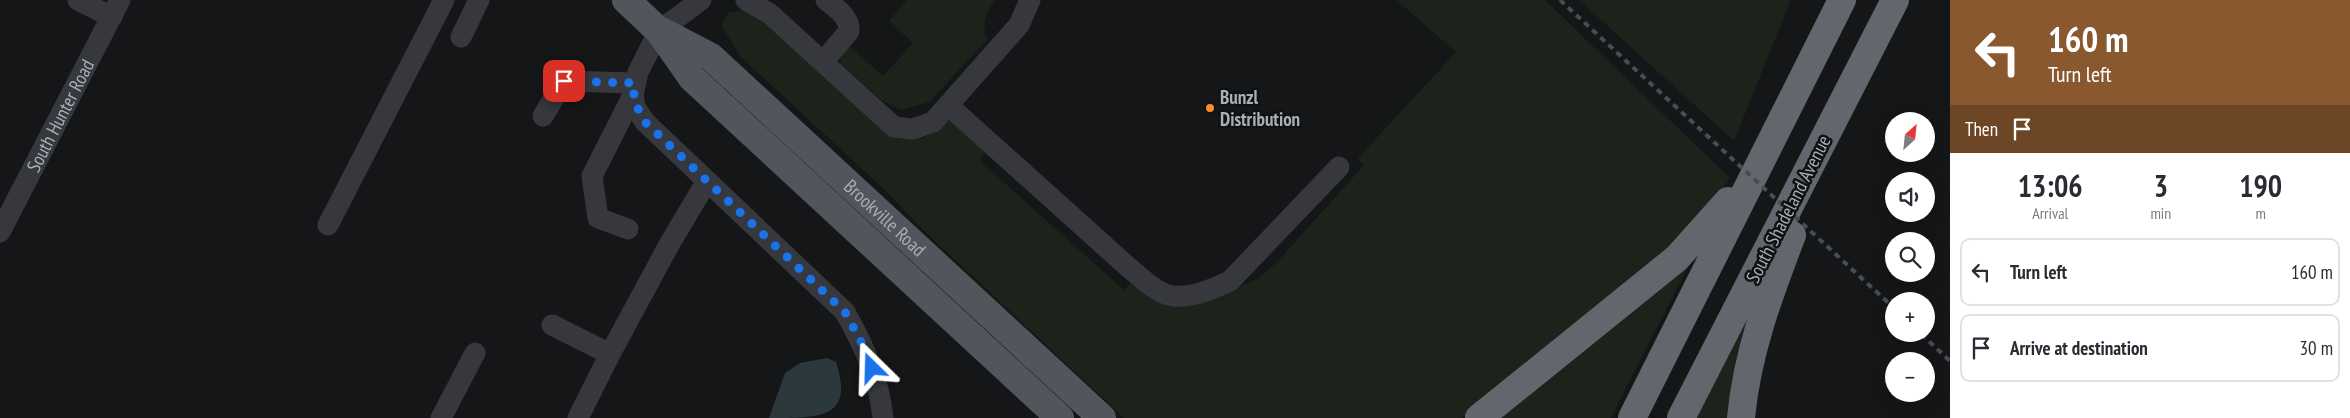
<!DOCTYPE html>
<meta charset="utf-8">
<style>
:root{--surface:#fff;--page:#f7f7f7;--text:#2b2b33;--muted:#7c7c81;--line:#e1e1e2}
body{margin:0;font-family:"PT Sans Narrow",sans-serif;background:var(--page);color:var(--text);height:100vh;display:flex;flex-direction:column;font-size:19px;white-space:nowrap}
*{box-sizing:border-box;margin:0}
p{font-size:16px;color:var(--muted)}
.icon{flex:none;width:28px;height:28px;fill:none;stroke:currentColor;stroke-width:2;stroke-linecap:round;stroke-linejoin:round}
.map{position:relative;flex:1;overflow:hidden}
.sheet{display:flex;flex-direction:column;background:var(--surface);width:400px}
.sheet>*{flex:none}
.guide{background:#89582f;color:#fff;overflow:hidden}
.needle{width:32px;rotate:27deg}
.fabs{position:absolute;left:1885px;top:112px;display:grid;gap:10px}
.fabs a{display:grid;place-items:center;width:50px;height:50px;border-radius:50%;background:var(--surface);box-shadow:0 5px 20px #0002;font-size:25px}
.pin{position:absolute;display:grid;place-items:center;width:42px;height:42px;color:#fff;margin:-21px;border-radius:10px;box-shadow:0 2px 8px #0006}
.me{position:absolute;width:55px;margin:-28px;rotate:338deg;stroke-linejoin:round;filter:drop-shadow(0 0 4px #0008)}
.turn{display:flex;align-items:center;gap:18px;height:105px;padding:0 15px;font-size:22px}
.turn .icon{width:65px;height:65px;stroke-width:2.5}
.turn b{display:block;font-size:35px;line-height:42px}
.then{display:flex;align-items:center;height:48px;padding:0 15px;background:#0003;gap:10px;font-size:19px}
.eta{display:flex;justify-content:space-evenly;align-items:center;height:85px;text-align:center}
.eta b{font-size:30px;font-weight:700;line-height:35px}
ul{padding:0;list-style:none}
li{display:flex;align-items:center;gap:15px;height:68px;margin:0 10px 8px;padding:0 5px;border:2px solid var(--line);border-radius:10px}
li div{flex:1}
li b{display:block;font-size:19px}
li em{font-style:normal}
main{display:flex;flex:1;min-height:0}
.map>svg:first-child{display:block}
.green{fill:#1b231b}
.water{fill:#2b383c}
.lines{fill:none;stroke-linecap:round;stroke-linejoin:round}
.minor{stroke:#36383d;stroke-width:21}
.major{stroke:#52565c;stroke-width:28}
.highway{stroke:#62676e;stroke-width:28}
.rail{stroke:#494d52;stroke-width:4;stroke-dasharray:6 5;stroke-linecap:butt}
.route{stroke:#1a73e8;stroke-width:9;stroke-dasharray:0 16.2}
.poi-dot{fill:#fb8e2a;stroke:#101112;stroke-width:2}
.labels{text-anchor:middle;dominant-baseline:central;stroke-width:5;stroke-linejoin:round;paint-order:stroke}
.poi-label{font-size:19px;font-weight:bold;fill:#a7afb8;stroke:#101112;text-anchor:start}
.street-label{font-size:19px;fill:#a7afb8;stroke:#101112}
</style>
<main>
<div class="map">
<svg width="1950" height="418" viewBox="0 0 1950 418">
<rect width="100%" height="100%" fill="#151617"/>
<g class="green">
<path d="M907,0H995C987,11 980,27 988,39L929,102L901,110L881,100L840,63L842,51L847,44L883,76L913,43L889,21Z"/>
<polygon points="1396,0 1545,0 1730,178 1715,200 1679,239 1603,306 1462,418 1124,418 922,229 887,192 741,57 721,25 728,13 743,10 776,29 895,138 924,138 951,119 986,147 980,161 1124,290 1134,280 1224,294 1259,278 1278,261 1364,165 1358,158 1456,52"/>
<polygon points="1579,0 1791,0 1734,141"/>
<polygon points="1693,257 1611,418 1489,418"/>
<polygon points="1762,280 1731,418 1695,418"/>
</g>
<path class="water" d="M827,358L836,362C854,418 822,418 769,418L785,373L800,363Z"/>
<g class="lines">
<g class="minor">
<polyline points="78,0 112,17"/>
<path d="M701,0L659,31L638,72L633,95L635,107L645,122L845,312C864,346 879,379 883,418"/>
<polyline points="746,0 769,13 894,127 913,129 933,122 1019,25 1030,0"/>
<polyline points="461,37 479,0"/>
<path d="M823,62L849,31C850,17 836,8 826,0"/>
<path d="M949,106L1127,266C1139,276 1157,294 1173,296C1192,298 1213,289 1230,281L1339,167"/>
<polyline points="543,116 564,81 634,83"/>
<polyline points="328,225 444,0"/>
<polyline points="628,229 598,218 592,176 633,95"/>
<path id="s1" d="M0,232L120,0"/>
<polyline points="552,325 610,354 670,243 707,181"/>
<polyline points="441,418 475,353"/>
<polyline points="578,418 610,354"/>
</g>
<g class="major">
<polyline points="626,0 659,31 692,78 1060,418"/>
<path id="s2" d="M663,32L711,57L1102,418"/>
</g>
<g class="highway">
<polyline points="1479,418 1677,258 1728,201"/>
<polyline points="1632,418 1842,0"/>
<polyline points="1681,418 1895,0"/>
<path d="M1741,418C1747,353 1769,295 1792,235"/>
</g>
<g class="rail">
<polyline points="1560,0 1894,308"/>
<polyline points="1921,334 1950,361"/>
</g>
</g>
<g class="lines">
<polyline class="route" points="564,81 634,83 634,101 645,122 845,312 865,349 872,368"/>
</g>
<circle class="poi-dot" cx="1210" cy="108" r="5"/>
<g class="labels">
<g class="poi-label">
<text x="1220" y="97">Bunzl<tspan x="1220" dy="22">Distribution</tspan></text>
</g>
<g class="street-label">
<text stroke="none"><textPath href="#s1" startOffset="131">South Hunter Road</textPath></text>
<text transform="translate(1788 209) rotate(-63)">South Shadeland Avenue</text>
<text stroke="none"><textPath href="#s2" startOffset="291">Brookville Road</textPath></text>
</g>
</g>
</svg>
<div class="fabs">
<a><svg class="needle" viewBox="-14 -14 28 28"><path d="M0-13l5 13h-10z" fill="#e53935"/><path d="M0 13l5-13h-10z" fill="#7c7c81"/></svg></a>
<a><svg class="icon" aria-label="sound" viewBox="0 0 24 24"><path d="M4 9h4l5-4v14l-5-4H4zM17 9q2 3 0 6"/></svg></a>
<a><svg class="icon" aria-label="search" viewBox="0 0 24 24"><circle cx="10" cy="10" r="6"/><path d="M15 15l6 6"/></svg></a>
<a>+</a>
<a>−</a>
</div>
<div class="pin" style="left:564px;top:81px;background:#d93025"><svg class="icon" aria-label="arrive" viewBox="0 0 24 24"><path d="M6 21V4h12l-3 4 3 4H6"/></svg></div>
<svg class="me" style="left:872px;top:368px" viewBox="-20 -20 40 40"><path d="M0-17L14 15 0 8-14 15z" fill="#1a73e8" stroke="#fff" stroke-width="4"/></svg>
</div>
<section class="sheet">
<div class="guide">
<div class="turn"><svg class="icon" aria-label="left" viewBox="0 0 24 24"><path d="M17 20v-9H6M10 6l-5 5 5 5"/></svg><div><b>160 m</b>Turn left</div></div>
<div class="then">Then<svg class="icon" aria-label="arrive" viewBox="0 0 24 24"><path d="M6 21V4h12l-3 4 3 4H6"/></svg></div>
</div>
<div class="eta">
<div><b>13:06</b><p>Arrival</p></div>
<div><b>3</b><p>min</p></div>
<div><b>190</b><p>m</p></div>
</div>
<ul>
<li><svg class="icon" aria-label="left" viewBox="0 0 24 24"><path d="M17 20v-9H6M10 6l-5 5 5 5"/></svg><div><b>Turn left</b></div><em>160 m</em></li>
<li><svg class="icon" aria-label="arrive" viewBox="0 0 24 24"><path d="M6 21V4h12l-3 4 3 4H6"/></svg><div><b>Arrive at destination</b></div><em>30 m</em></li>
</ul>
</section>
</main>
